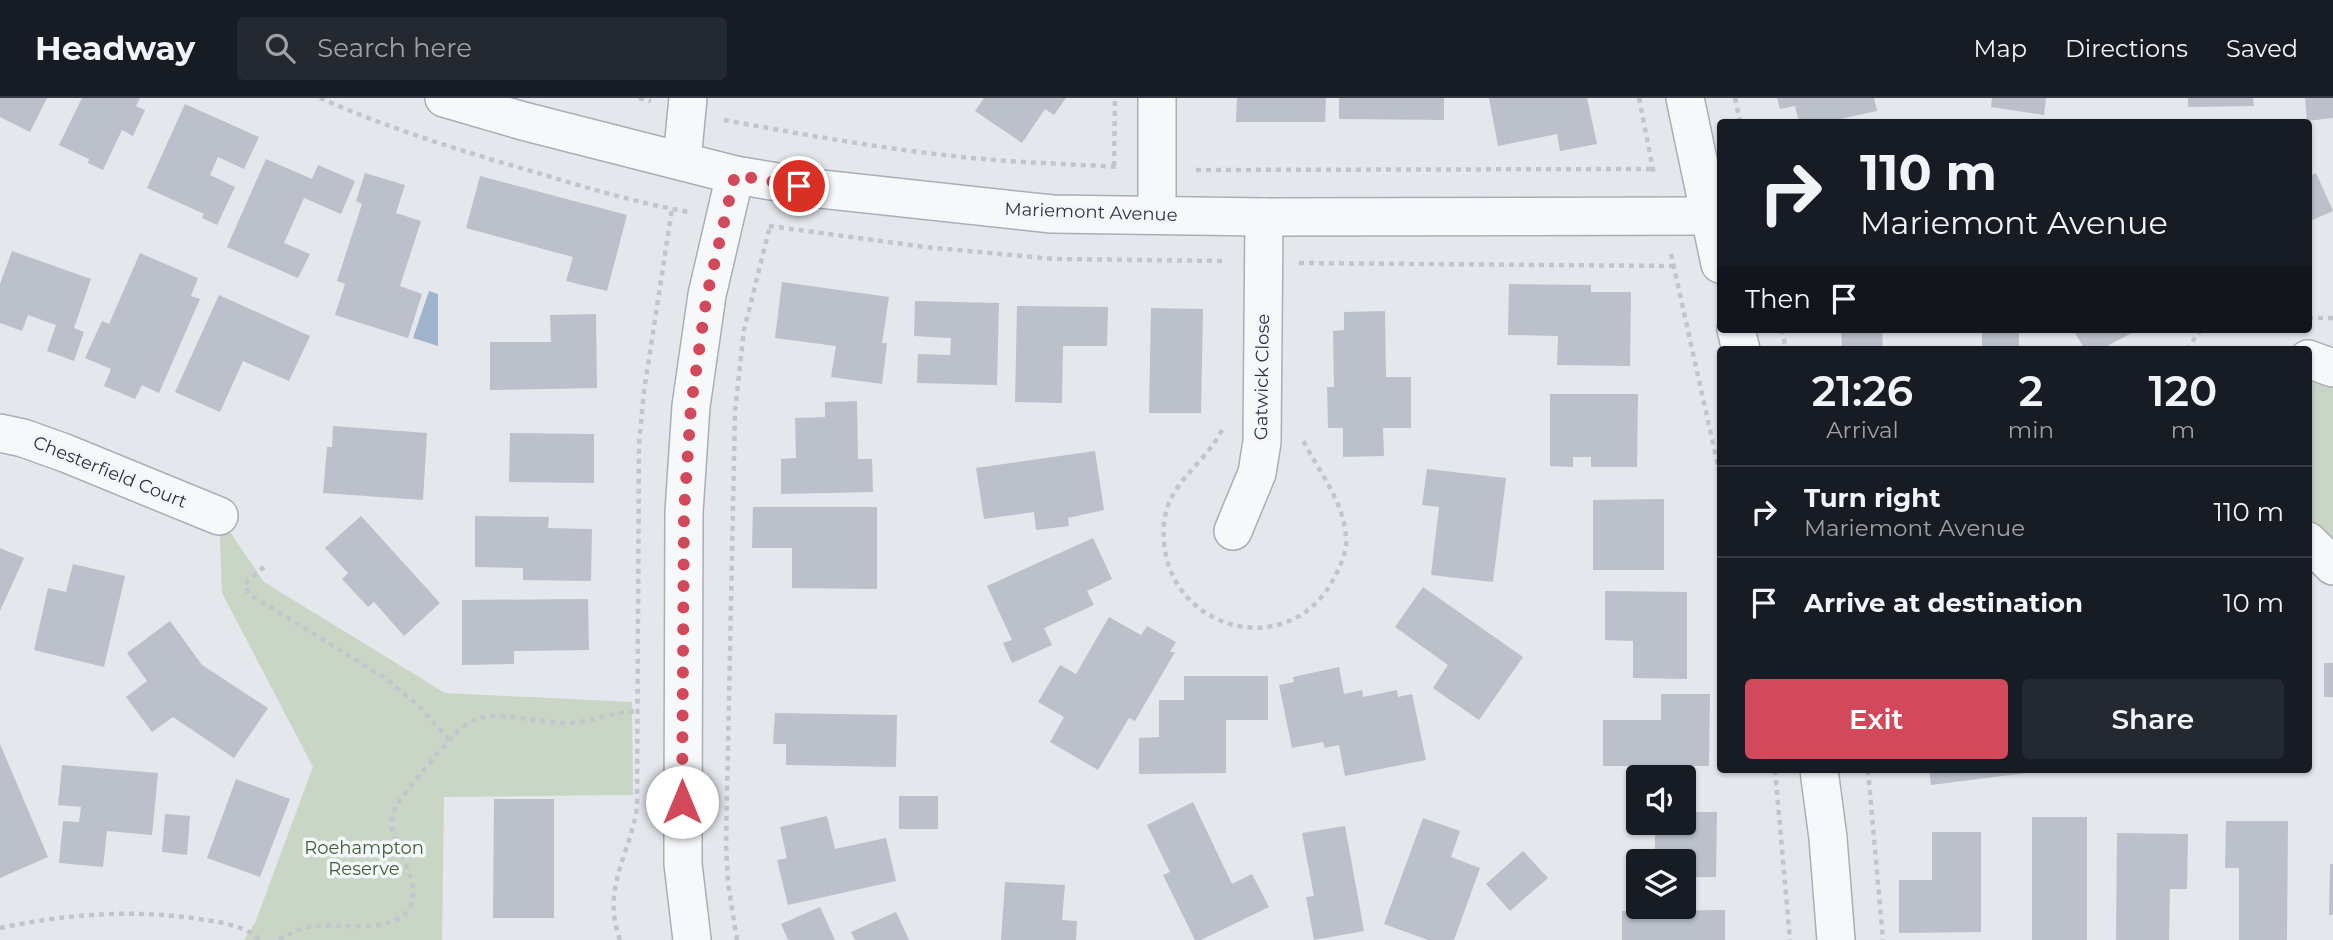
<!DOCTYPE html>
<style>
:root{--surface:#171b24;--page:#242831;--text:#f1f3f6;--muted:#9ea1a6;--line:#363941;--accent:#d1495b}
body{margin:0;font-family:Montserrat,sans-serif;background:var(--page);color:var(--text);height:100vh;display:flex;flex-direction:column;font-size:26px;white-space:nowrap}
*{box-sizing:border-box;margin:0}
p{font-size:23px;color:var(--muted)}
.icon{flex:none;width:38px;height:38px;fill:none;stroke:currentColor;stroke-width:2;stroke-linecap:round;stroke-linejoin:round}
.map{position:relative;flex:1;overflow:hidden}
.details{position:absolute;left:1717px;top:248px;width:595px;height:427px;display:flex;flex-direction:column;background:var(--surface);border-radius:7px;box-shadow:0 2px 5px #0004}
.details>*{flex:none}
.guide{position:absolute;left:1717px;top:21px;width:595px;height:214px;border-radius:7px;box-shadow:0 2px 5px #0004;background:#171b24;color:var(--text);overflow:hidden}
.buttons{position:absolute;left:1626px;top:667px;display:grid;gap:14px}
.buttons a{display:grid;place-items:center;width:70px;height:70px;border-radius:7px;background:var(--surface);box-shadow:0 2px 5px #0004;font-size:35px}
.pin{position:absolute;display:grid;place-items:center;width:60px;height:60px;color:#fff;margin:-30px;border:4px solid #fff;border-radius:50%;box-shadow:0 2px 7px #0007}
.me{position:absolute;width:77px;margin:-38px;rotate:0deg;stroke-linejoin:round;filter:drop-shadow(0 0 5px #0008)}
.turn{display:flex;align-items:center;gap:24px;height:147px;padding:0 28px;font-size:32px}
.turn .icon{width:91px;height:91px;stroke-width:2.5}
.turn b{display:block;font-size:49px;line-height:60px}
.then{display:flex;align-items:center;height:66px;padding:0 28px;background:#0003;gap:14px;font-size:26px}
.eta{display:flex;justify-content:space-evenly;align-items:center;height:119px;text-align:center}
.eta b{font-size:42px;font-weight:600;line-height:49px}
.action{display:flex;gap:14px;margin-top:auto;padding:14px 28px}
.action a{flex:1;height:80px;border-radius:7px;background:var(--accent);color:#fff;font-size:28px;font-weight:600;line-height:80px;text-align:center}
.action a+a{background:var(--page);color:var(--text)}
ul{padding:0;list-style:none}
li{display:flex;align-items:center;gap:21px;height:91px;padding:0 28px;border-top:2px solid var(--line)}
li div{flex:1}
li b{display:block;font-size:26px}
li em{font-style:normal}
header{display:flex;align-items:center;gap:42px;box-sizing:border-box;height:98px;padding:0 35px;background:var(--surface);border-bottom:2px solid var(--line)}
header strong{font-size:33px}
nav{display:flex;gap:38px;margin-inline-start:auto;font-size:24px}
.search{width:490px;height:63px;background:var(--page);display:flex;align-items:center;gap:18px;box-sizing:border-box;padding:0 24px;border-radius:7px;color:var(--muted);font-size:26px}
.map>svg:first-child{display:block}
.green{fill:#c9d6c5}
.water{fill:#9fb4cc}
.building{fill:#bbc0ca}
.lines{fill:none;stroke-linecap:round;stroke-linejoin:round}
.minor-casing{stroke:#a9aeb7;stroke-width:40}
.path{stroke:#c2c5cb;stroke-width:4.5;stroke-dasharray:5 5;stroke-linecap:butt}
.minor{stroke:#f7f8fa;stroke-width:37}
.route{stroke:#d1495b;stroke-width:12;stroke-dasharray:0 21.6}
.labels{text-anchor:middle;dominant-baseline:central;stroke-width:7;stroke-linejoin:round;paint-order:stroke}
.street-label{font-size:18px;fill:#2b3445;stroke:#f4f6f9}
.park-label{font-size:18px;fill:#3f6138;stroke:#f4f6f9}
</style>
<header>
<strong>Headway</strong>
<div class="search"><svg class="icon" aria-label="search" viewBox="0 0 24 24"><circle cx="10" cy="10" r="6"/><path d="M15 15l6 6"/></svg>Search here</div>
<nav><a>Map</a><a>Directions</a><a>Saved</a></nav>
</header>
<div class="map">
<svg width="2333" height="842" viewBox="0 0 2333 842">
<rect width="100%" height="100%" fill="#e4e7ec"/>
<g class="green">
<polygon points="2308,261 2333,270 2333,468 2308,443"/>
<polygon points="219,418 264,484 445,595 632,604 633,697 444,699 442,842 244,842 255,825 313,669 222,495"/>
</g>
<polygon class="water" points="429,193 438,196 438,248 413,240"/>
<g class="building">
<polygon points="0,0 47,0 30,34 0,19"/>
<polygon points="82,0 140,0 136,8 145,12 133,38 122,32 103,72 88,65 89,61 59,47"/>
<polygon points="984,0 1066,0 1054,17 1045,11 1022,45 975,13"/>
<polygon points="1237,0 1326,0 1325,24 1236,24"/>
<polygon points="1339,0 1444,0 1444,22 1339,21"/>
<polygon points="1489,0 1587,0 1597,46 1560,53 1557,36 1498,48"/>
<polygon points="1777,0 1874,0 1877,13 1835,22 1836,24 1799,24 1795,8 1780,11"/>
<polygon points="1992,0 2046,0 2044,17 1991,9"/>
<polygon points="2188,0 2253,0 2254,8 2188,9"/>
<polygon points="2305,0 2333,0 2333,20 2307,23"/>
<polygon points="185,6 259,39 244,71 218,59 210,77 235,89 217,127 202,120 204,116 147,90"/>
<polygon points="266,61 312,81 318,67 355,83 341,116 304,100 284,145 310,156 298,180 227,149"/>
<polygon points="365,75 405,87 396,115 421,123 400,188 422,196 408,240 335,217 345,186 337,183 362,106 356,103"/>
<polygon points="2316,75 2333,113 2308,124 2308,79"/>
<polygon points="480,78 627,117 607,193 566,183 573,159 466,130"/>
<polygon points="12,153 91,181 74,230 84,234 74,263 47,253 56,227 28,217 22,233 0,225 0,186"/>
<polygon points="140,155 198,180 191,198 200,201 159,295 142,287 135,301 104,288 111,271 85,260 102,223 109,226"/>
<polygon points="782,184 889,199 882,245 887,245 882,286 831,279 836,248 775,240"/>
<polygon points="1509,186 1591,187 1591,194 1631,194 1630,268 1557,267 1558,238 1508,237"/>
<polygon points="219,197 310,238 289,283 243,263 220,314 175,294"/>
<polygon points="915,203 999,205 997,287 917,285 918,256 950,257 951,240 914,238"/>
<polygon points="1017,208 1108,209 1107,248 1063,248 1062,305 1015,304"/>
<polygon points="1151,210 1203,211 1201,315 1149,315"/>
<polygon points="1385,213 1386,279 1411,279 1411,330 1383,330 1384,358 1343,359 1343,330 1328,330 1327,289 1334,289 1333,233 1344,232 1344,214"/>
<polygon points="596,216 597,290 490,292 490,244 551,244 550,217"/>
<polygon points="1841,231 1882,231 1883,252 1842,252"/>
<rect x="1982" y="231" width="37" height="21"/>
<polygon points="2073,231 2139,231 2100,252 2085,252"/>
<polygon points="1550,296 1638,296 1637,369 1591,369 1591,359 1573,359 1573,369 1550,368"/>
<polygon points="857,303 858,361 872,361 873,394 781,396 781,361 796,360 795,320 825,319 825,304"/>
<polygon points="333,328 427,335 423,402 323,395 327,349 332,349"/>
<polygon points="510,335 594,336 594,385 509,384"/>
<polygon points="1095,353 1104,412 1068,420 1069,428 1036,432 1034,414 984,421 976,370"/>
<polygon points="1427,371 1506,380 1493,484 1431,477 1439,409 1422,407"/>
<polygon points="1664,401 1664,472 1593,472 1593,402"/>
<polygon points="753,409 877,409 877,491 792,490 792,450 752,450"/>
<polygon points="361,418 440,505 404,538 374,504 368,509 342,481 348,475 325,450"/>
<polygon points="475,418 549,419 548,430 592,431 591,483 523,482 523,470 475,469"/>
<polygon points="1093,440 1112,481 1087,493 1094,507 1044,530 1052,547 1012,565 1003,545 1012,542 987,488"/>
<polygon points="0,450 24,460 0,513"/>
<polygon points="73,466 125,478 104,569 34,552 48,490 66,494"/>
<polygon points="1423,489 1523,559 1479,622 1433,590 1448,567 1395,529"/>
<polygon points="1605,493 1687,494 1687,581 1633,580 1633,543 1605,542"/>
<polygon points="588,501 589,552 514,553 514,566 462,567 462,502"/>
<polygon points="1109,519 1141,537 1147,528 1176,544 1170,554 1175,554 1135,623 1129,620 1098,672 1050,644 1064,619 1038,604 1060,567 1076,576"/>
<polygon points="170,523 202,567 268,610 234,660 173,619 152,634 126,599 147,583 127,555"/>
<rect x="2324" y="565" width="9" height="34"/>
<polygon points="1339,569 1344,596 1362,592 1363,599 1397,592 1398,599 1412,596 1426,662 1345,678 1339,647 1325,650 1323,644 1292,650 1279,587 1294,584 1293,579"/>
<polygon points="1184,578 1268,578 1268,622 1226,622 1226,675 1139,676 1139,640 1159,639 1159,602 1184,602"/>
<polygon points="1661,596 1710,596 1709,668 1603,668 1603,622 1661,622"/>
<polygon points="775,615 897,617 896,669 786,667 786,646 773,646"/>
<polygon points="0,646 48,759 0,780"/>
<polygon points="62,667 158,675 152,737 107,733 103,769 59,765 63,723 79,724 81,709 58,707"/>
<polygon points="1929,672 2026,672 2026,675 1931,687"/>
<polygon points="236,681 290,701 260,779 207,760"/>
<rect x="899" y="698" width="39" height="33"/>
<polygon points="494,701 554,701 554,820 493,820"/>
<polygon points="1193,704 1232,786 1252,776 1269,809 1201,842 1195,842 1163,777 1170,774 1147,727"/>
<polygon points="1684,714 1717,714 1716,779 1684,779 1684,763 1655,763 1655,724 1684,724"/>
<polygon points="165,716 190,718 187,757 162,754"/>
<polygon points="827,718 835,751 886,740 896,783 788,807 777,762 787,760 780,729"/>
<rect x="2032" y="719" width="55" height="123"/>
<polygon points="1423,720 1460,733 1451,759 1480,770 1454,842 1428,842 1384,826"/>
<polygon points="2226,723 2288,723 2287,842 2239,842 2239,770 2225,770"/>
<polygon points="1345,728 1364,833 1314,842 1306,799 1314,798 1302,735"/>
<polygon points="1932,734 1981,734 1981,834 1899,835 1899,782 1932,782"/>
<polygon points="2117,735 2188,736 2187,791 2170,791 2169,842 2116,842"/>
<polygon points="1523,753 1548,780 1510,813 1486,786"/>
<polygon points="2330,766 2333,766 2333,817 2329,817"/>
<polygon points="1005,784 1065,787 1062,822 1077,823 1076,842 1001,842"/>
<polygon points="820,809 835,842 788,842 781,826"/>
<polygon points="1725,812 1725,842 1622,842 1622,813"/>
<polygon points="896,814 909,842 855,842 851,834"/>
</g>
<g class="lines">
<g class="minor-casing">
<g id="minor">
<polyline points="444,0 523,23 735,77 821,91 1052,116 1264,119 1709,118"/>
<polyline points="1157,0 1157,116"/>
<polyline points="1685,0 1720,166"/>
<polyline points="682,62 688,0"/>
<polyline points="1736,231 1741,252"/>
<polyline points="2308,261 2333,270"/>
<polyline points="0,335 23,340 65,355 219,418"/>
<polyline points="1233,433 1257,375 1262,344 1264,119"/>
<polyline points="2308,443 2333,468"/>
<polyline points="1819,672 1828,740 1836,842"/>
<polyline points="692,842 683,766 683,728 684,414 691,308 707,197 735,77"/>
</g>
</g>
<g class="path">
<path d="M320,0C390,31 464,54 538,75C587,90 638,105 689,114"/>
<polyline points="639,0 651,3"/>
<polyline points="1639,0 1654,77"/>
<polyline points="1735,0 1740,24"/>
<path d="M724,22C806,37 889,52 972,60C1022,65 1071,66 1121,69"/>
<polyline points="1114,68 1115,0"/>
<polyline points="1196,72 1653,71"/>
<polyline points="769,128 925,149 1054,161 1227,163"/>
<polyline points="1671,156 1720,377"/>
<polyline points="1299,165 1673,168"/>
<polyline points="2308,220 2333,220"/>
<polyline points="1782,231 1786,252"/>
<polyline points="2187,252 2198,235 2204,231"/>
<path d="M1222,332C1205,366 1168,384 1164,425C1155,531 1290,570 1335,478C1340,469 1345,457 1346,447C1348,407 1318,374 1302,340"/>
<polyline points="264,469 248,483 245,488 249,496 385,580 419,608 450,643"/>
<polyline points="1775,672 1790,842"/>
<polyline points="1868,672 1883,842"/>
<path d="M0,830C66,816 133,811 199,821C220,824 244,827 260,842"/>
<path d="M279,842C290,835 301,830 313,828C339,825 387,836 406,815C427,791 396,755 392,730C391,722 392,716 396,709C408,689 443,648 460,631C467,625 475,621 484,619C502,615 545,625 568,625C592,624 613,614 637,613"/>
<path d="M620,842C601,789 630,758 637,709L639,346L644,293L672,111"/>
<polyline points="737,842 728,786 726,745 735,313 744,232 770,128"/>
</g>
<use href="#minor" class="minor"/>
</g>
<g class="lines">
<polyline class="route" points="682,704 684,414 691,308 707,197 735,77 799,88"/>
</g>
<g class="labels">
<g class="street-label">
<text transform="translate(1091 114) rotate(2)">Mariemont Avenue</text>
<text transform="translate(1262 279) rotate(-89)">Gatwick Close</text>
<text transform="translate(110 374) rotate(22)">Chesterfield Court</text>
</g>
<g class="park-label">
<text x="364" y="750">Roehampton<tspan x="364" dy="21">Reserve</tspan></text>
</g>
</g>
</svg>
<div class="buttons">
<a><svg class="icon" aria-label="sound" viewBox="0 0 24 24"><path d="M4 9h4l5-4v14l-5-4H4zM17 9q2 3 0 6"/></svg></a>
<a><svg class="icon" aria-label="layers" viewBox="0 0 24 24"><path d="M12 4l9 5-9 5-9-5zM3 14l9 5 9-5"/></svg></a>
</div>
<div class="pin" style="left:799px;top:88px;background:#d93025"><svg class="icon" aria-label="arrive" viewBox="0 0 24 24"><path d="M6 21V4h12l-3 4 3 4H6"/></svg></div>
<svg class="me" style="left:682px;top:704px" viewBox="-20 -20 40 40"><circle r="19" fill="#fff"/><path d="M0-13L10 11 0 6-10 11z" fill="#d1495b"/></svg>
<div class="guide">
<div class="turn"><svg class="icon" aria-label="right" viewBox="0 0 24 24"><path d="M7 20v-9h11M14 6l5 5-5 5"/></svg><div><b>110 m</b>Mariemont Avenue</div></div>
<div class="then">Then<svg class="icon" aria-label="arrive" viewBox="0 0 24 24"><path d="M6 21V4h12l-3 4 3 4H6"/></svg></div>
</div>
<section class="details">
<div class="eta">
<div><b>21:26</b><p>Arrival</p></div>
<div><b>2</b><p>min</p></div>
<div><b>120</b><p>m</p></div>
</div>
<ul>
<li><svg class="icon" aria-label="right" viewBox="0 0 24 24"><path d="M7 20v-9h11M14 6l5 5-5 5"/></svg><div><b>Turn right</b><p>Mariemont Avenue</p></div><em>110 m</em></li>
<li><svg class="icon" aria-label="arrive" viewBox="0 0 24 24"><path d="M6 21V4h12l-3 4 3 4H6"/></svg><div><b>Arrive at destination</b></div><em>10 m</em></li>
</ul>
<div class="action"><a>Exit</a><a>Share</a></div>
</section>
</div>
